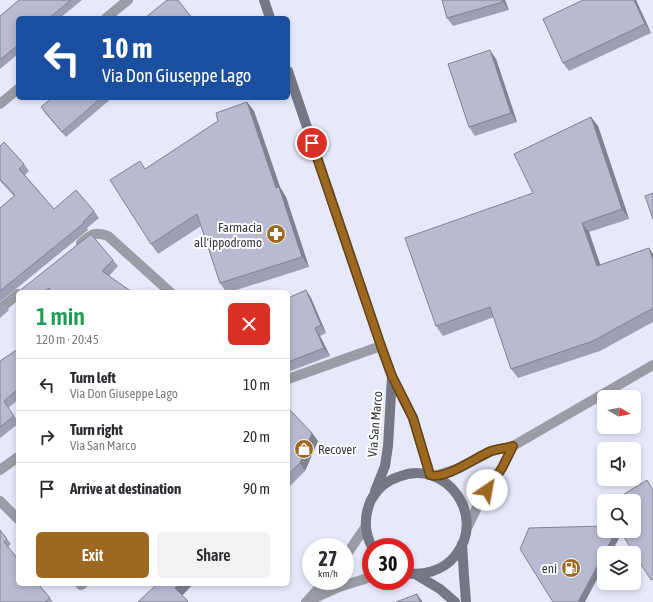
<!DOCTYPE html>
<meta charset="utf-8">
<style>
:root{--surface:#fff;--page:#f2f2f3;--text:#2b2b33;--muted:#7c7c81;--line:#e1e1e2;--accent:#9d6820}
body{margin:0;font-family:"Asap Condensed",sans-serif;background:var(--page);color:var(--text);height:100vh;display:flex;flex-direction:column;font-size:15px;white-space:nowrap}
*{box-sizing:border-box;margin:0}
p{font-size:13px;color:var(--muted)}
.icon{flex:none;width:22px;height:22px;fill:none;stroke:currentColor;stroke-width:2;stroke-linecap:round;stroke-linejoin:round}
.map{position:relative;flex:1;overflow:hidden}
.details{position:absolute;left:16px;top:290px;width:274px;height:296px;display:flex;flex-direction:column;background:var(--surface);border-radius:6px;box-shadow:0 2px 6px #0003}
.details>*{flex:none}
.banner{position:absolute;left:16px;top:16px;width:274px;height:84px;border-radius:6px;box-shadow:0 2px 6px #0003;background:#1a4fa0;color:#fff;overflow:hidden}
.needle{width:26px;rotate:99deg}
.buttons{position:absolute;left:597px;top:390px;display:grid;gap:8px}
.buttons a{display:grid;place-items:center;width:44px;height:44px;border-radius:6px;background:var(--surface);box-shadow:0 2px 6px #0003;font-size:20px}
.speed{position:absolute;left:302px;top:538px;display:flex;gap:8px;font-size:20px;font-weight:700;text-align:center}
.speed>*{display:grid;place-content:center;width:52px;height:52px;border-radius:50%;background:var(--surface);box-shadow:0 2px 6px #0003;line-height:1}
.speed small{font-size:10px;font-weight:400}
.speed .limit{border:6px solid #d22;background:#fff;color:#111}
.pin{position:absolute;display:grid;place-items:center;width:34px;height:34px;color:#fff;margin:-17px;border:2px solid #fff;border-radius:50%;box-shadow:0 1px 4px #0007}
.me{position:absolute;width:44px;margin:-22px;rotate:33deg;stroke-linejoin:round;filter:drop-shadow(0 0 3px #0008)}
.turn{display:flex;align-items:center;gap:14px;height:84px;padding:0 20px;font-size:18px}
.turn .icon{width:52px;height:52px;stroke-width:2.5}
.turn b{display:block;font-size:28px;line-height:34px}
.round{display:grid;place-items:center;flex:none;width:42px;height:42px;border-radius:6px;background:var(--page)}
.headline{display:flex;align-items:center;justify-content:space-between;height:68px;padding:0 20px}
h1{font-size:24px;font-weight:600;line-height:30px;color:#1e9e55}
.action{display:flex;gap:8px;margin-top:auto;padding:8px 20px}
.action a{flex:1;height:46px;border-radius:6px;background:var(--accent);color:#fff;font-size:16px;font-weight:600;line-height:46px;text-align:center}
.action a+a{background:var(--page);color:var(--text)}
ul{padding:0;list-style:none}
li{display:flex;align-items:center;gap:12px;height:52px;padding:0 20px;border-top:1px solid var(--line)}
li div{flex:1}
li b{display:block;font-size:15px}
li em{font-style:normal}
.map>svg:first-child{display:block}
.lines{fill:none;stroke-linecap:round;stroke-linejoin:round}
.minor{stroke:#9b9ca6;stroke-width:10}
.tertiary{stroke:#9b9ca6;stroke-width:10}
.secondary{stroke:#757785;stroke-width:10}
.wall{fill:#9da0b4}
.shaded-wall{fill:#808292}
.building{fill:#b7bad1;stroke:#808292}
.route-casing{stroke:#664415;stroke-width:10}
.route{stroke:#9d6820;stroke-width:7}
.labels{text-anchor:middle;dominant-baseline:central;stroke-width:4;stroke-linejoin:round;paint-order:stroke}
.poi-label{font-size:13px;fill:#373841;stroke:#fff;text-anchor:end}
.street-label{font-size:13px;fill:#373841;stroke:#fff}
</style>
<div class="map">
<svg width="653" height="602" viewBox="0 0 653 602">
<rect width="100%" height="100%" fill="#e6e9fc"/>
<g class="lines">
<g class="minor">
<polyline points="106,18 128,0"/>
<polyline points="0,104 18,89"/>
<path d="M81,243C92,234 95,231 108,236L170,292"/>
<polyline points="0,309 18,294"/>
<polyline points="288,379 381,346"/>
<polyline points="0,470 18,457"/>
<polyline points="435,476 459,468 492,451 513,446 653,365"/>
<polyline points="0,501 18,519"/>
<polyline points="467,528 480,501 502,468 513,446"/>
<polyline points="80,584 81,585 83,584"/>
</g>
<g class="tertiary">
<polyline points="345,557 366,526"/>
<polyline points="309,599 325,581"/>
<polyline points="306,602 339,587 371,577"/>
</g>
<g class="secondary">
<polyline points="264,0 270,18"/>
<polyline points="288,71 381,346 392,377 413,418 430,475"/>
<polyline points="375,491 385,466 388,446 392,377"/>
<polyline points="462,544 464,576 466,602"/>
<path d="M372,547C364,532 364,516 371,500C377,489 386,481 398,477C446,457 488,517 455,556C443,571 423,576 405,573"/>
<polyline points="415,574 440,589 455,602"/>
</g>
</g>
<g class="wall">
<polygon points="19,0 82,0 60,18 18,18 18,54 0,69 0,16"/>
<polygon points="442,0 505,0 509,10 453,26 447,18"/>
<polygon points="636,0 651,33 569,71 563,63"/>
<polygon points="496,59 517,122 475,136 469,127"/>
<polygon points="52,98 112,98 66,137 45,113 41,107"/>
<polygon points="247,102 254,111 280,187 286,197 309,267 230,292 226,292 220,283 201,226 158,254 151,244 146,169"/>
<polygon points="591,117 598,126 629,219 589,232 600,265 649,248 653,254 653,322 600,351 518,378 511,369 494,317 443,336 436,326"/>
<polygon points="0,146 24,164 29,171 25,175 54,209 94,211 99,218 87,228 88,230 0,302 0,208 14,196 0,181"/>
<polygon points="113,260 118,266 109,276 132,292 18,292"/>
<polygon points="306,290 311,298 326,333 320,336 330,356 288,372 288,298"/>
<polygon points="4,303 9,310 0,318 0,307"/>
<polygon points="18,349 18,400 8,408 18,421 18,424 0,438 0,361"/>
<polygon points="288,408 312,433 318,441 305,471 288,488"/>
<polygon points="0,530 11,544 8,547 53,602 0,602"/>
</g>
<g class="shaded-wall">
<polygon points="502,0 505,0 509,10 503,2"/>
<polygon points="634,0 636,0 651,33 645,24"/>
<polygon points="490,50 496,59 517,122 511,113"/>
<polygon points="247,102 254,111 280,187 286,197 309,267 302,257 276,188"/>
<polygon points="591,117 598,126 629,219 622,209"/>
<polygon points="582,223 589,232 604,275 597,266"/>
<polygon points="649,248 653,254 653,260"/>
<polygon points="306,290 311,298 326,333 321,325"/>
<polygon points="315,328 320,336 330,356 324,348"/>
<polygon points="312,433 318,441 305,471 300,463"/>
<polygon points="616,531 620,531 622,533 611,553 604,553"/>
<polygon points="604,554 604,566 585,602 578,602"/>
<polygon points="179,584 193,584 181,597 175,588"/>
<polygon points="417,594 422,601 422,602 420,602"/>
</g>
<g class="building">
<polygon points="19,0 71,0 49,18 18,18 18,45 0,60 0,16"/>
<polygon points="167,0 178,0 192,18 145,18"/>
<polygon points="442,0 502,0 503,2 447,18"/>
<polygon points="583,0 634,0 645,24 563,63 543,19"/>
<polygon points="490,50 511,113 469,127 448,64"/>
<polygon points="52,98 101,98 62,132 41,107"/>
<polygon points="247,102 276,188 279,187 302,257 220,283 197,214 151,244 110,180 140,161 145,169 218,121 216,113"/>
<polygon points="591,117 622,209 582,223 597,266 649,248 653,260 653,308 593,341 511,369 490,307 436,326 405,238 533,193 514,154"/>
<polygon points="4,142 24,164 19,169 54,209 76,190 94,211 83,222 84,223 0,291 0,208 15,195 0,179 0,146"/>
<polygon points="653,193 653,219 645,196"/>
<polygon points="91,234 113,260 102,271 132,292 52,292 49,288 43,292 18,292"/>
<polygon points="306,290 321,325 315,328 324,348 288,362 288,298"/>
<polygon points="18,349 18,389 4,401 14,416 0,427 0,361"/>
<polygon points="288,408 312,433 300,463 288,475"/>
<polygon points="647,480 653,490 653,579 651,580 620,531 634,531 634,501 613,501"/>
<polygon points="604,526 604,531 616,531 578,602 553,602 520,549 529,528"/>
<polygon points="0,530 7,539 4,542 18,559 18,584 38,584 50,598 45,602 0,602"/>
<polygon points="157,584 179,584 175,588 188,601 187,602 138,602"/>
<polygon points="417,594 420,602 396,602"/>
</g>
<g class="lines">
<g class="route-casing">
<path id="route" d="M312,143L381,346L392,376L413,418L430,475C446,480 476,457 491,451C498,449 506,448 513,446L502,468L487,490"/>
</g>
<use href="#route" class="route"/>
</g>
<defs>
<g id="pharmacy-disc" transform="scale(1)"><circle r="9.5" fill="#9d6820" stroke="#fff"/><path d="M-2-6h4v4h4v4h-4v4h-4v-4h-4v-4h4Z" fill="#fff"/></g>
<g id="shop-disc" transform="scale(1)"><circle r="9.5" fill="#9d6820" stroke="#fff"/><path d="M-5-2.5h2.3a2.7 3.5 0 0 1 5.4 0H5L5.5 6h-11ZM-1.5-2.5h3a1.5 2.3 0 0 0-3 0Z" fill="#fff"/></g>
<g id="fuel-disc" transform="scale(1)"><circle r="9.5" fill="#9d6820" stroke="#fff"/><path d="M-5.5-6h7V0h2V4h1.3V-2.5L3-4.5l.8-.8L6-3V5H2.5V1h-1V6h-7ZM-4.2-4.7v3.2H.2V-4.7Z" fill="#fff"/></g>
</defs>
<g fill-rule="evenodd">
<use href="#pharmacy-disc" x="276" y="234"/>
<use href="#shop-disc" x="304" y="449"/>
<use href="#fuel-disc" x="571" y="568"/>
</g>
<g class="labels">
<g class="poi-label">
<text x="262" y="227">Farmacia<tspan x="262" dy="15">all'ippodromo</tspan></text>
<text x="318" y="449" text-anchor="start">Recover</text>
<text x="557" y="568">eni</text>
</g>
<g class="street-label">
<text transform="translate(375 424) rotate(-85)">Via San Marco</text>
</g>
</g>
</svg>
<div class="buttons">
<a><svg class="needle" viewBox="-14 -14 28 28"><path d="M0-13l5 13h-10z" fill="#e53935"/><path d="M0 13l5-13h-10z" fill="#7c7c81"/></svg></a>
<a><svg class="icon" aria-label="sound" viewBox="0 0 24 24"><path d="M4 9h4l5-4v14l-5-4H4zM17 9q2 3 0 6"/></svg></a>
<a><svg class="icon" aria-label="search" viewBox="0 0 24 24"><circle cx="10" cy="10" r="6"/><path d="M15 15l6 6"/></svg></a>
<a><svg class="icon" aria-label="layers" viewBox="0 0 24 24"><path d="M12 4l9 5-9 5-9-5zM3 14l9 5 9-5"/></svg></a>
</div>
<div class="speed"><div>27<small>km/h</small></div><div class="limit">30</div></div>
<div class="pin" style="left:312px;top:143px;background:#d93025"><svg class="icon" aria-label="arrive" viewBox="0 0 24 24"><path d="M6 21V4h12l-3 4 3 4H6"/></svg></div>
<svg class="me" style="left:487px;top:490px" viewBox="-20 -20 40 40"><circle r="19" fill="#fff"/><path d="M0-13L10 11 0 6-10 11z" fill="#9d6820"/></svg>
<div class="banner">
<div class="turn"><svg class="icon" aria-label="left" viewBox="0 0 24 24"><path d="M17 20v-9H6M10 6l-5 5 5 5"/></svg><div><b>10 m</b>Via Don Giuseppe Lago</div></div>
</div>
<section class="details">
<div class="headline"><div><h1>1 min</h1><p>120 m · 20:45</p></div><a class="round" style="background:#d93025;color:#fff"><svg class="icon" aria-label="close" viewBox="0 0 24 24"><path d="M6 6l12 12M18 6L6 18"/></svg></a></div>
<ul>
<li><svg class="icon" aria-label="left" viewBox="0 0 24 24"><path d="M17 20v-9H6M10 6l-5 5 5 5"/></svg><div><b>Turn left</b><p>Via Don Giuseppe Lago</p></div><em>10 m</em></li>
<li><svg class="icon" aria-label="right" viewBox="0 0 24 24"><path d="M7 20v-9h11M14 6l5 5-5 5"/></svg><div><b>Turn right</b><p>Via San Marco</p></div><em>20 m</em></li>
<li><svg class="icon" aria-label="arrive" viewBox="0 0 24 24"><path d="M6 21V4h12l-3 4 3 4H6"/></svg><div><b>Arrive at destination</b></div><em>90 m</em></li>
</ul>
<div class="action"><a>Exit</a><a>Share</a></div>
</section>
</div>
